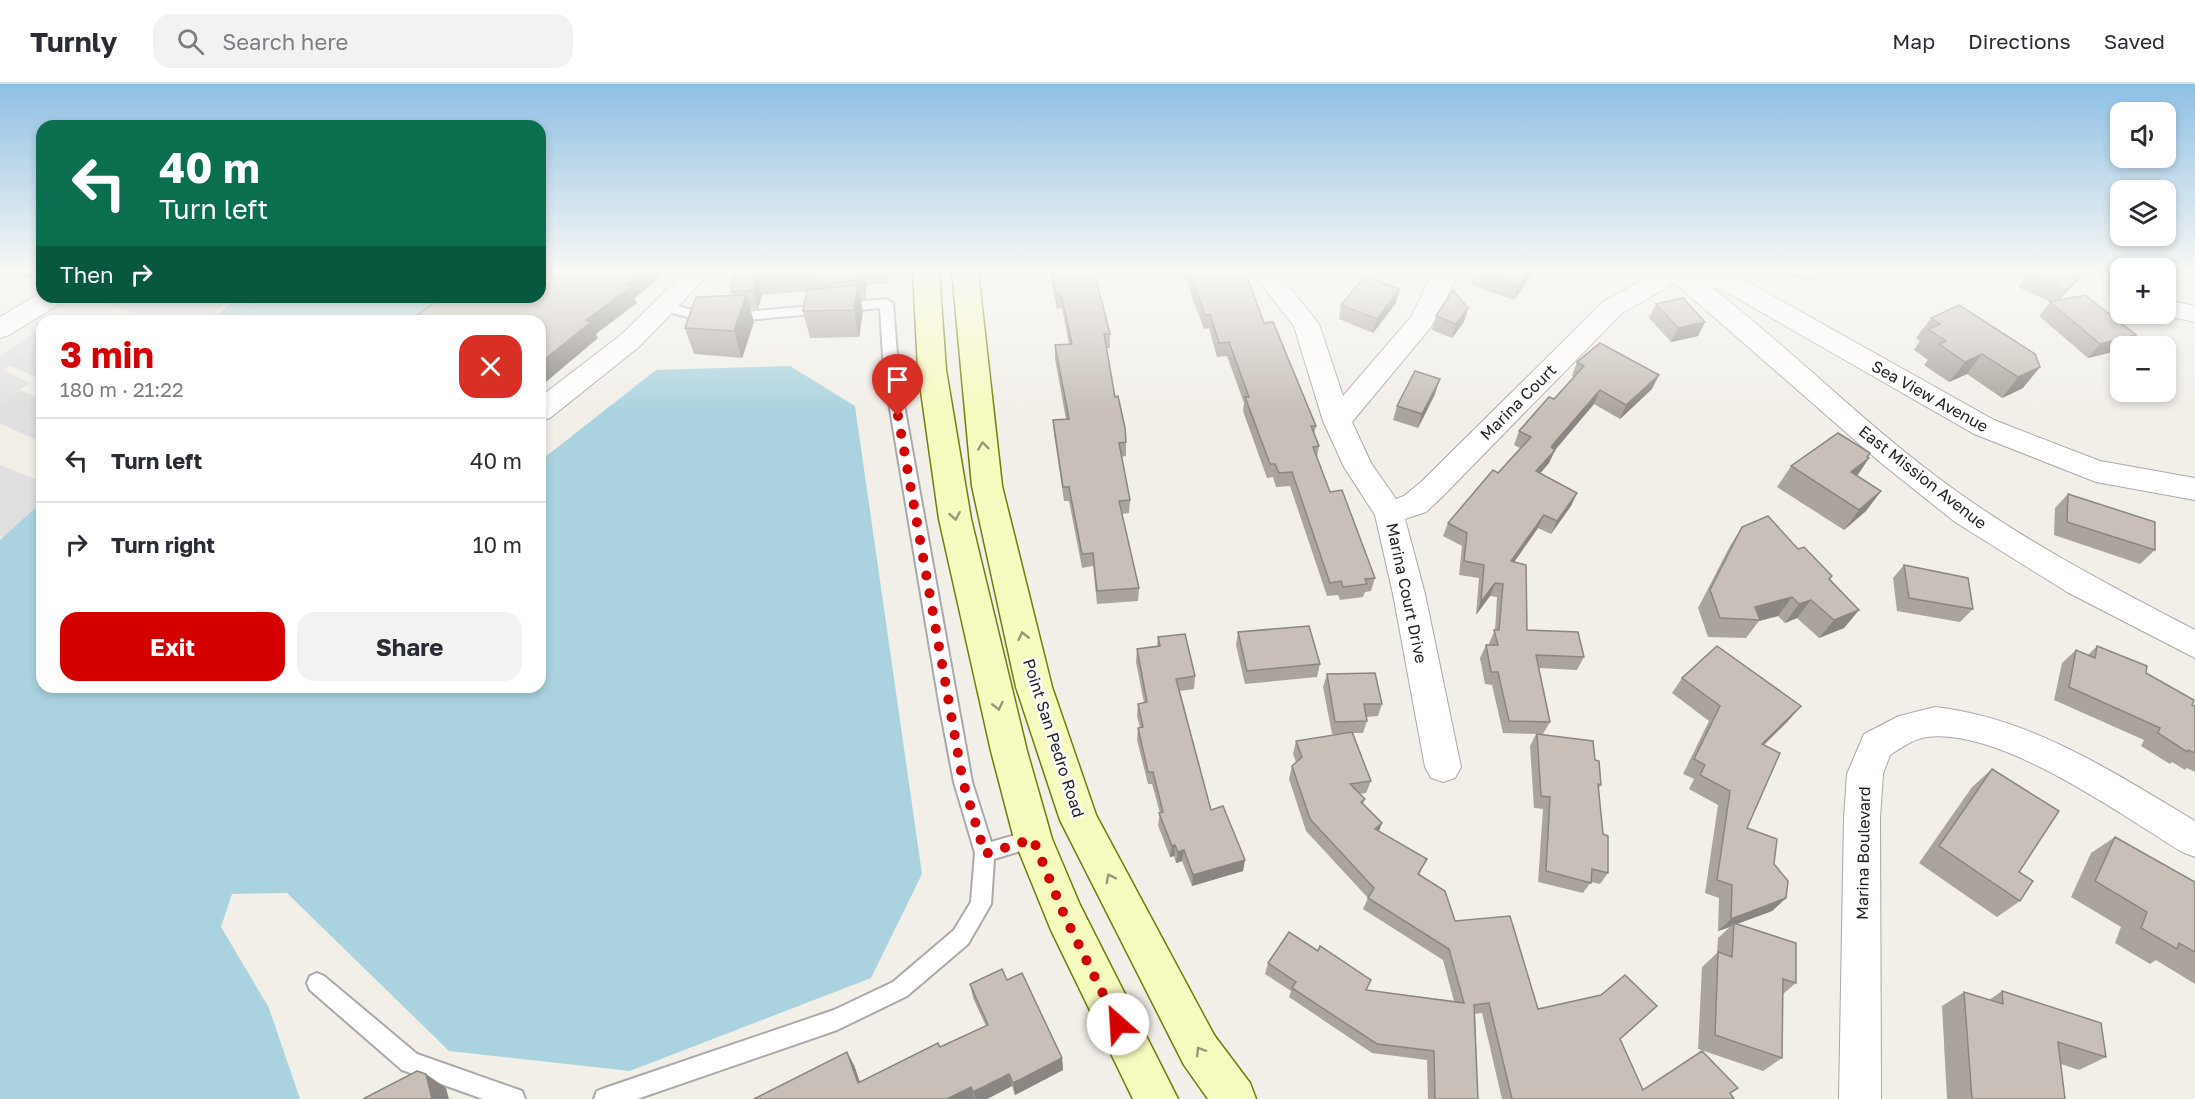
<!DOCTYPE html>
<meta charset="utf-8">
<style>
:root{--surface:#fff;--page:#f2f2f3;--text:#2b2b33;--muted:#7c7c81;--line:#e1e1e2;--accent:#d40000}
body{margin:0;font-family:"Golos Text",sans-serif;background:var(--page);color:var(--text);height:100vh;display:flex;flex-direction:column;font-size:22px;white-space:nowrap}
*{box-sizing:border-box;margin:0}
p{font-size:20px;color:var(--muted)}
.icon{flex:none;width:33px;height:33px;fill:none;stroke:currentColor;stroke-width:2;stroke-linecap:round;stroke-linejoin:round}
.map{position:relative;flex:1;overflow:hidden}
.details{position:absolute;left:36px;top:231px;width:510px;height:378px;display:flex;flex-direction:column;background:var(--surface);border-radius:18px;box-shadow:0 3px 9px #0003}
.details>*{flex:none}
.guide{position:absolute;left:36px;top:36px;width:510px;height:183px;border-radius:18px;box-shadow:0 3px 9px #0003;background:#0b6e4f;color:#fff;overflow:hidden}
.buttons{position:absolute;left:2110px;top:18px;display:grid;gap:12px}
.buttons a{display:grid;place-items:center;width:66px;height:66px;border-radius:12px;background:var(--surface);box-shadow:0 3px 9px #0003;font-size:30px}
.pin{position:absolute;display:grid;place-items:center;width:51px;height:51px;color:#fff;margin:-62px -26px;border-radius:50% 50% 50% 0;rotate:-45deg;box-shadow:0 0 6px #0007}
.pin .icon{rotate:45deg}
.me{position:absolute;width:66px;margin:-33px;rotate:334deg;stroke-linejoin:round;filter:drop-shadow(0 0 4px #0008)}
.turn{display:flex;align-items:center;gap:21px;height:126px;padding:0 24px;font-size:27px}
.turn .icon{width:78px;height:78px;stroke-width:2.5}
.turn b{display:block;font-size:42px;line-height:51px}
.then{display:flex;align-items:center;height:57px;padding:0 24px;background:#0003;gap:12px;font-size:22px}
.round{display:grid;place-items:center;flex:none;width:63px;height:63px;border-radius:18px;background:var(--page)}
.summary{display:flex;align-items:center;justify-content:space-between;height:102px;padding:0 24px}
h1{font-size:36px;font-weight:700;line-height:45px;color:var(--accent)}
.cta{display:flex;gap:12px;margin-top:auto;padding:12px 24px}
.cta a{flex:1;height:69px;border-radius:18px;background:var(--accent);color:#fff;font-size:24px;font-weight:700;line-height:69px;text-align:center}
.cta a+a{background:var(--page);color:var(--text)}
ul{padding:0;list-style:none}
li{display:flex;align-items:center;gap:18px;height:84px;padding:0 24px;border-top:2px solid var(--line)}
li div{flex:1}
li b{display:block;font-size:22px}
li em{font-style:normal}
header{display:flex;align-items:center;gap:36px;box-sizing:border-box;height:84px;padding:0 30px;background:var(--surface);border-bottom:2px solid var(--line)}
header strong{font-size:28px}
nav{display:flex;gap:33px;margin-inline-start:auto;font-size:21px}
.search{width:420px;height:54px;background:var(--page);display:flex;align-items:center;gap:15px;box-sizing:border-box;padding:0 21px;border-radius:18px;color:var(--muted);font-size:22px}
.map>svg:first-child{display:block}
.residential{fill:#e0dfdf}
.parking{fill:#e2e2e2}
.water{fill:#aad3df}
.lines{fill:none;stroke-linecap:round;stroke-linejoin:round}
.lane-casing{stroke:#a9a9a9;stroke-width:4}
.street-casing{stroke:#a9a9a9;stroke-width:2}
.secondary-casing{stroke:#707d05;stroke-width:3}
.lane{fill:#fff;fill-rule:evenodd}
.street{fill:#fff;fill-rule:evenodd}
.secondary{fill:#f7fabf;fill-rule:evenodd}
.wall{fill:#aba49e}
.shaded-wall{fill:#8b8681}
.building{fill:#c7bfb8;stroke:#8b8681;stroke-width:1.5}
.oneway{stroke:#979978}
.route{stroke:#d40000;stroke-width:10;stroke-dasharray:0 18}
.labels{text-anchor:middle;dominant-baseline:central;stroke-width:5;stroke-linejoin:round;paint-order:stroke}
.street-label{font-size:16px;fill:#222;stroke:#fff}
</style>
<header>
<strong>Turnly</strong>
<div class="search"><svg class="icon" aria-label="search" viewBox="0 0 24 24"><circle cx="10" cy="10" r="6"/><path d="M15 15l6 6"/></svg>Search here</div>
<nav><a>Map</a><a>Directions</a><a>Saved</a></nav>
</header>
<div class="map">
<svg width="2195" height="1015" viewBox="0 0 2195 1015">
<rect width="100%" height="100%" fill="#f2efe9"/>
<g class="residential">
<polygon points="102,213 183,213 190,215 194,213 236,213 206,237 154,237 98,216"/>
<polygon points="42,259 42,296 8,280"/>
<polygon points="20,306 42,316 42,359 0,339 0,319"/>
<polygon points="0,381 42,398 42,426 6,454 0,452"/>
</g>
<polygon class="parking" points="42,244 42,260 3,286 30,299 0,319 0,271"/>
<g class="water">
<polygon points="241,213 443,213 420,237 207,237"/>
<polygon points="790,282 855,322 922,790 871,894 630,987 449,967 287,809 232,810 221,843 269,924 300,1015 0,1015 0,456 42,418 42,603 540,603 540,377 656,286"/>
</g>
<g class="lines">
<g class="lane-casing">
<g id="lane">
<polygon points="886,215 893,219 898,284 932,281 939,286 932,291 899,293 972,698 991,758 1033,746 1040,749 1043,755 1040,761 994,775 991,820 968,860 907,912 837,946 637,1015 594,1015 597,1007 605,1004 834,926 893,898 954,846 971,818 975,769 954,698 940,624 884,289 880,224 735,237 699,236 662,226 660,223 667,219 699,228 735,229"/>
<polygon points="317,889 324,892 417,970 522,1007 525,1015 483,1015 402,986 310,906 307,899 310,892"/>
</g>
</g>
<g class="street-casing">
<g id="street">
<polygon points="686,187 712,187 640,262 550,334 540,337 540,313 622,250"/>
<path d="M1251,187H1276L1319,240L1343,312L1411,233L1429,197L1426,187H1450L1455,197L1431,243L1352,338L1371,379L1396,415L1404,412L1421,398L1604,217L1660,187H1710L1737,192L1994,336L2100,377L2195,394V416L2096,398L1974,350L1721,205L1711,203C1790,264 1860,336 1941,396C2020,455 2107,500 2195,546V574L2067,508L1955,438L1881,379L1675,199L1622,229L1441,414L1426,428L1405,435L1425,510L1461,683L1455,694L1443,698L1431,694L1425,683L1393,510L1375,431L1344,383L1323,337L1294,242Z"/>
<polygon points="42,208 42,213 65,213 61,219 9,251 0,254 0,233"/>
<polygon points="2166,216 2195,222 2195,238 2157,230 2166,230"/>
<path d="M1935,623C2032,634 2113,688 2195,737V773L2182,768C2120,730 2001,644 1927,653C1913,655 1901,664 1890,671L1883,690L1880,734L1881,1015H1839L1844,734L1847,690L1864,650L1899,632Z"/>
</g>
</g>
<g class="secondary-casing">
<g id="secondary">
<polygon points="913,187 939,187 946,286 971,435 1027,667 1052,755 1080,821 1178,1015 1133,1015 1051,846 1014,755 991,667 939,435 918,286"/>
<polygon points="952,187 978,187 1002,402 1052,603 1096,731 1214,951 1250,999 1256,1015 1208,1015 1184,981 1060,736 1016,603 972,402"/>
</g>
</g>
<use href="#lane" class="lane"/>
<use href="#street" class="street"/>
<use href="#secondary" class="secondary"/>
</g>
<g class="wall">
<polygon points="8,187 41,187 28,195"/>
<polygon points="733,187 889,187 890,199 867,201 865,215 860,215 863,228 859,253 810,254 803,227 807,207 762,211 758,225 750,225 754,238 742,274 694,270 685,244 732,211 731,208"/>
<polygon points="1051,187 1110,250 1110,264 1106,264 1115,313 1126,358 1126,372 1121,373 1130,416 1129,429 1122,430 1139,504 1138,517 1097,520 1093,482 1082,484 1069,417 1064,417 1054,350 1053,336 1066,335 1055,275 1055,261 1069,260 1062,224 1057,225 1052,201"/>
<polygon points="1184,187 1245,187 1264,239 1316,342 1314,350 1319,362 1317,373 1330,408 1375,494 1371,507 1365,508 1363,513 1340,516 1338,511 1327,512 1290,402 1276,403 1273,393 1267,394 1243,327 1244,319 1227,272 1217,273 1209,244 1204,245 1192,213"/>
<polygon points="1476,187 1531,192 1514,216 1471,201"/>
<polygon points="1778,187 1818,187 1813,196 1780,193"/>
<polygon points="2030,187 2087,187 2059,216 2136,251 2127,262 2121,262 2121,266 2088,274 2039,232 2050,218 2018,203"/>
<polygon points="1396,219 1373,249 1339,235 1341,221"/>
<polygon points="1656,220 1705,238 1698,252 1671,258 1649,234"/>
<polygon points="1436,232 1464,238 1452,254 1432,246"/>
<polygon points="1931,234 2035,270 2023,304 2002,314 1967,290 1949,298 1924,281 1928,276 1914,266 1920,257 1916,254"/>
<polygon points="1577,278 1652,305 1620,335 1594,320 1555,366 1549,379 1540,390 1577,409 1571,422 1551,450 1538,444 1514,478 1527,546 1584,573 1577,586 1539,584 1550,638 1543,650 1595,676 1601,701 1598,705 1608,789 1600,800 1591,798 1583,809 1538,798 1543,725 1534,724 1530,662 1536,650 1503,649 1492,601 1485,600 1480,574 1486,561 1489,561 1489,559 1495,546 1497,513 1490,512 1476,531 1479,494 1459,491 1462,462 1443,452 1448,439 1498,389 1520,364 1514,361 1519,347 1554,315 1574,293 1572,292"/>
<polygon points="1435,310 1418,344 1393,336 1397,322"/>
<polygon points="1868,373 1869,374 1857,392 1881,407 1866,427 1844,446 1777,403 1791,382"/>
<polygon points="2068,410 2155,466 2140,480 2054,451 2055,424"/>
<polygon points="1742,443 1798,465 1832,492 1830,495 1859,526 1844,544 1819,554 1797,534 1785,539 1778,532 1759,537 1746,554 1708,553 1698,524 1730,462"/>
<polygon points="1904,481 1973,525 1960,538 1897,527 1893,494"/>
<polygon points="1238,548 1320,580 1317,593 1245,600 1236,561"/>
<polygon points="1158,553 1195,592 1194,605 1180,607 1211,726 1243,787 1192,802 1182,777 1176,779 1174,772 1170,773 1158,741 1160,729 1152,700 1148,700 1137,656 1138,644 1140,644 1137,632 1138,620 1144,619 1136,578 1137,565 1157,562"/>
<polygon points="2097,562 2146,589 2195,622 2195,688 2187,684 2185,686 2172,678 2170,680 2141,662 2144,656 2054,616 2062,579 2076,566 2088,571"/>
<polygon points="1327,590 1382,620 1378,632 1367,633 1367,637 1363,649 1353,649 1371,697 1366,709 1360,710 1365,715 1363,720 1382,739 1379,747 1421,787 1419,791 1455,837 1538,925 1620,955 1643,1006 1730,1009 1734,1015 1502,1015 1482,929 1475,930 1478,1015 1428,1015 1427,976 1372,969 1289,913 1291,907 1265,890 1268,879 1367,906 1454,917 1443,876 1363,825 1368,814 1306,747 1289,695 1292,682 1296,678 1293,670 1296,657 1341,650 1332,650 1323,603"/>
<polygon points="1682,594 1801,622 1788,637 1764,661 1747,744 1774,780 1786,814 1772,827 1737,840 1796,899 1783,910 1782,974 1763,987 1698,965 1702,883 1717,869 1718,854 1730,843 1718,847 1719,814 1705,809 1718,721 1689,705 1694,695 1683,690 1709,637 1672,609"/>
<polygon points="1992,685 2019,788 2020,817 1997,833 1919,779 1972,703"/>
<polygon points="2115,753 2195,798 2195,900 2156,876 2150,880 2115,859 2121,843 2071,813 2091,769"/>
<polygon points="1007,896 1062,974 1063,986 1015,1011 1012,1002 987,1015 754,1015 854,981 860,998 940,963 986,942 973,914 970,900"/>
<polygon points="2002,907 2106,973 2079,986 2061,980 2065,1015 1947,1015 1942,922 1964,908 1989,916"/>
</g>
<g class="shaded-wall">
<polygon points="23,187 41,187 28,195 22,188"/>
<polygon points="641,187 658,187 656,188 658,193 653,199 635,214 637,219 596,250 598,254 540,303 540,279 625,200"/>
<polygon points="863,187 864,187 867,201 865,215 861,196"/>
<polygon points="1381,187 1394,187 1380,190"/>
<polygon points="1529,187 1532,187 1531,192 1514,216 1519,202"/>
<polygon points="2085,187 2087,187 2055,220 2066,206"/>
<polygon points="757,192 762,211 758,225 753,206"/>
<polygon points="858,201 863,228 859,253 854,226"/>
<polygon points="1400,205 1396,219 1373,249 1377,235"/>
<polygon points="746,211 754,238 742,274 734,247"/>
<polygon points="1468,224 1464,238 1452,254 1456,240"/>
<polygon points="1705,238 1698,252 1671,258 1678,244"/>
<polygon points="2136,251 2127,262 2121,262 2121,266 2088,274 2100,260"/>
<polygon points="1982,270 1967,290 1949,298 1965,278"/>
<polygon points="2040,283 2023,304 2002,314 2018,293"/>
<polygon points="1659,291 1652,305 1620,335 1626,321"/>
<polygon points="1440,295 1435,310 1418,344 1422,330"/>
<polygon points="1600,306 1594,320 1555,366 1549,379 1530,401 1536,387 1551,363"/>
<polygon points="1870,369 1864,379 1869,374 1855,395 1851,388"/>
<polygon points="1881,407 1866,427 1844,446 1859,426"/>
<polygon points="1577,409 1571,422 1551,450 1557,437"/>
<polygon points="1544,431 1538,444 1505,491 1511,477"/>
<polygon points="1495,499 1490,512 1476,531 1481,518"/>
<polygon points="1792,513 1778,532 1759,537 1760,536 1755,523"/>
<polygon points="1811,516 1797,534 1785,539 1799,520"/>
<polygon points="1859,526 1844,544 1819,554 1834,536"/>
<polygon points="1801,622 1788,637 1750,674 1762,660"/>
<polygon points="1382,739 1377,751 1375,745"/>
<polygon points="1175,761 1174,772 1170,773 1172,762"/>
<polygon points="1184,766 1182,777 1176,779 1178,768"/>
<polygon points="1245,776 1243,787 1192,802 1193,791"/>
<polygon points="1786,814 1772,827 1734,841 1734,839 1730,843 1718,847 1731,835"/>
<polygon points="847,968 854,981 864,1011 858,999"/>
<polygon points="1062,974 1063,986 1015,1011 1013,999"/>
<polygon points="426,990 446,1004 449,1015 432,1015"/>
<polygon points="1009,990 1012,1002 987,1015 975,1015 973,1008"/>
<polygon points="971,1003 974,1015 947,1015"/>
</g>
<g class="building">
<polygon points="540,187 641,187 625,200 631,203 586,236 591,238 540,279 540,237 417,237 423,233 417,231 441,214 447,217 452,213 540,213"/>
<polygon points="733,187 863,187 861,196 811,201 814,187 757,192 753,206 731,208"/>
<polygon points="1051,187 1094,187 1110,250 1104,250 1115,313 1118,312 1125,344 1126,358 1119,359 1130,416 1119,417 1139,504 1097,507 1093,469 1082,470 1069,403 1063,403 1053,336 1069,335 1055,261 1072,260 1061,210 1056,210"/>
<polygon points="1189,187 1245,187 1264,239 1273,238 1316,342 1311,342 1319,362 1313,363 1330,408 1342,406 1375,494 1365,495 1367,500 1343,503 1341,497 1330,499 1292,388 1279,389 1275,380 1270,380 1245,313 1249,313 1229,258 1219,259 1210,230 1205,231"/>
<polygon points="1476,187 1529,187 1519,202"/>
<polygon points="2030,187 2085,187 2066,206 2028,189"/>
<polygon points="1365,192 1400,205 1377,235 1341,221"/>
<polygon points="858,201 854,226 803,227 807,206"/>
<polygon points="1453,206 1468,224 1456,240 1436,232"/>
<polygon points="746,211 734,247 685,244 696,213"/>
<polygon points="2085,211 2136,251 2100,260 2050,218"/>
<polygon points="1683,214 1705,238 1678,244 1656,220"/>
<polygon points="1959,221 2035,270 2040,283 2018,293 1982,270 1965,278 1939,260 1946,257 1928,245 1940,240 1931,234"/>
<polygon points="1600,259 1659,291 1626,321 1600,306 1551,363 1555,366 1536,387 1577,409 1557,437 1544,431 1511,477 1526,481 1527,546 1578,548 1584,573 1536,571 1550,638 1509,637 1498,588 1491,588 1486,561 1498,561 1494,546 1499,546 1503,500 1495,499 1481,518 1484,481 1464,477 1467,449 1448,439 1493,386 1498,389 1531,353 1519,347 1549,313 1554,315 1584,282 1577,278"/>
<polygon points="1415,287 1440,295 1422,330 1397,322"/>
<polygon points="1838,349 1870,369 1867,373 1869,374 1851,388 1881,407 1859,426 1791,382"/>
<polygon points="2068,410 2155,438 2155,466 2067,438"/>
<polygon points="1768,432 1798,465 1804,463 1832,492 1829,495 1859,526 1834,536 1811,516 1799,520 1792,513 1755,523 1760,536 1720,534 1710,506 1742,443"/>
<polygon points="1904,481 1968,494 1973,525 1909,514"/>
<polygon points="1309,542 1320,580 1247,587 1238,548"/>
<polygon points="1185,550 1195,592 1176,595 1211,726 1223,722 1245,776 1193,791 1184,766 1178,768 1175,761 1172,762 1159,729 1163,728 1153,688 1148,688 1138,644 1143,643 1138,620 1147,618 1137,565 1160,562 1158,553"/>
<polygon points="1717,562 1801,622 1762,660 1780,669 1747,744 1777,755 1774,780 1788,797 1786,814 1731,835 1732,801 1717,796 1730,707 1700,691 1705,681 1694,675 1720,622 1682,594"/>
<polygon points="2097,562 2147,582 2146,589 2194,616 2192,621 2195,622 2195,669 2188,666 2187,668 2158,649 2160,644 2069,603 2076,566 2095,574"/>
<polygon points="1375,589 1382,620 1364,620 1367,637 1335,638 1327,590"/>
<polygon points="1352,648 1371,697 1350,700 1365,715 1361,718 1382,739 1375,745 1427,775 1418,790 1445,807 1455,837 1510,832 1538,925 1601,911 1625,891 1657,922 1620,955 1643,1006 1702,967 1738,1004 1730,1009 1734,1015 1512,1015 1489,919 1474,921 1478,1015 1435,1015 1434,967 1377,960 1292,904 1296,898 1268,879 1289,848 1318,867 1320,862 1371,896 1366,906 1464,919 1449,865 1368,814 1374,804 1310,735 1292,682 1302,673 1296,657"/>
<polygon points="1537,650 1593,657 1595,676 1599,677 1601,701 1598,700 1603,750 1608,752 1608,789 1592,785 1591,799 1546,787 1550,713 1541,712"/>
<polygon points="1992,685 2059,727 2019,788 2033,797 2020,817 1939,762"/>
<polygon points="2115,753 2195,798 2195,868 2179,859 2177,865 2141,844 2147,828 2095,797"/>
<polygon points="1734,839 1796,859 1796,899 1783,895 1782,974 1715,951 1718,868 1732,873"/>
<polygon points="1002,885 1007,896 1022,889 1062,974 1013,999 1009,990 973,1008 971,1003 947,1015 754,1015 847,968 858,999 938,959 940,963 988,941 970,900"/>
<polygon points="2002,907 2101,939 2106,973 2058,958 2065,1015 1972,1015 1964,908 2003,920"/>
<polygon points="417,987 426,990 432,1015 363,1015"/>
</g>
<defs><path id="oneway-chevron" d="M-2-3.5L2.5 0L-2 3.5" fill="none" stroke-width="1.6" stroke-linecap="round" stroke-linejoin="round" transform="scale(1.5)"/></defs>
<g class="oneway">
<use href="#oneway-chevron" transform="translate(983 362) rotate(-96)"/>
<use href="#oneway-chevron" transform="translate(955 432) rotate(80)"/>
<use href="#oneway-chevron" transform="translate(1023 552) rotate(-103)"/>
<use href="#oneway-chevron" transform="translate(998 622) rotate(77)"/>
<use href="#oneway-chevron" transform="translate(1110 794) rotate(-117)"/>
<use href="#oneway-chevron" transform="translate(1200 967) rotate(-122)"/>
</g>
<linearGradient id="sky" x2="0" y2="1"><stop stop-color="#8fc0e4"/><stop offset="0.57" stop-color="#f9f8f5"/><stop offset="1" stop-color="#f9f8f5" stop-opacity="0"/></linearGradient>
<rect width="2195" height="329" fill="url(#sky)"/>
<g class="lines">
<polyline class="route" points="898,332 963,698 985,770 1033,755 1065,833 1118,940"/>
</g>
<g class="labels">
<g class="street-label">
<text transform="translate(1930 312) rotate(29)">Sea View Avenue</text>
<text transform="translate(1518 318) rotate(-45)">Marina Court</text>
<text transform="translate(1923 393) rotate(38)">East Mission Avenue</text>
<text transform="translate(1407 509) rotate(78)">Marina Court Drive</text>
<text transform="translate(1054 654) rotate(72)">Point San Pedro Road</text>
<text transform="translate(1863 769) rotate(-89)">Marina Boulevard</text>
</g>
</g>
</svg>
<div class="buttons">
<a><svg class="icon" aria-label="sound" viewBox="0 0 24 24"><path d="M4 9h4l5-4v14l-5-4H4zM17 9q2 3 0 6"/></svg></a>
<a><svg class="icon" aria-label="layers" viewBox="0 0 24 24"><path d="M12 4l9 5-9 5-9-5zM3 14l9 5 9-5"/></svg></a>
<a>+</a>
<a>−</a>
</div>
<div class="pin" style="left:898px;top:332px;background:#d93025"><svg class="icon" aria-label="arrive" viewBox="0 0 24 24"><path d="M6 21V4h12l-3 4 3 4H6"/></svg></div>
<svg class="me" style="left:1118px;top:940px" viewBox="-20 -20 40 40"><circle r="19" fill="#fff"/><path d="M0-13L10 11 0 6-10 11z" fill="#d40000"/></svg>
<div class="guide">
<div class="turn"><svg class="icon" aria-label="left" viewBox="0 0 24 24"><path d="M17 20v-9H6M10 6l-5 5 5 5"/></svg><div><b>40 m</b>Turn left</div></div>
<div class="then">Then<svg class="icon" aria-label="right" viewBox="0 0 24 24"><path d="M7 20v-9h11M14 6l5 5-5 5"/></svg></div>
</div>
<section class="details">
<div class="summary"><div><h1>3 min</h1><p>180 m · 21:22</p></div><a class="round" style="background:#d93025;color:#fff"><svg class="icon" aria-label="close" viewBox="0 0 24 24"><path d="M6 6l12 12M18 6L6 18"/></svg></a></div>
<ul>
<li><svg class="icon" aria-label="left" viewBox="0 0 24 24"><path d="M17 20v-9H6M10 6l-5 5 5 5"/></svg><div><b>Turn left</b></div><em>40 m</em></li>
<li><svg class="icon" aria-label="right" viewBox="0 0 24 24"><path d="M7 20v-9h11M14 6l5 5-5 5"/></svg><div><b>Turn right</b></div><em>10 m</em></li>
</ul>
<div class="cta"><a>Exit</a><a>Share</a></div>
</section>
</div>
